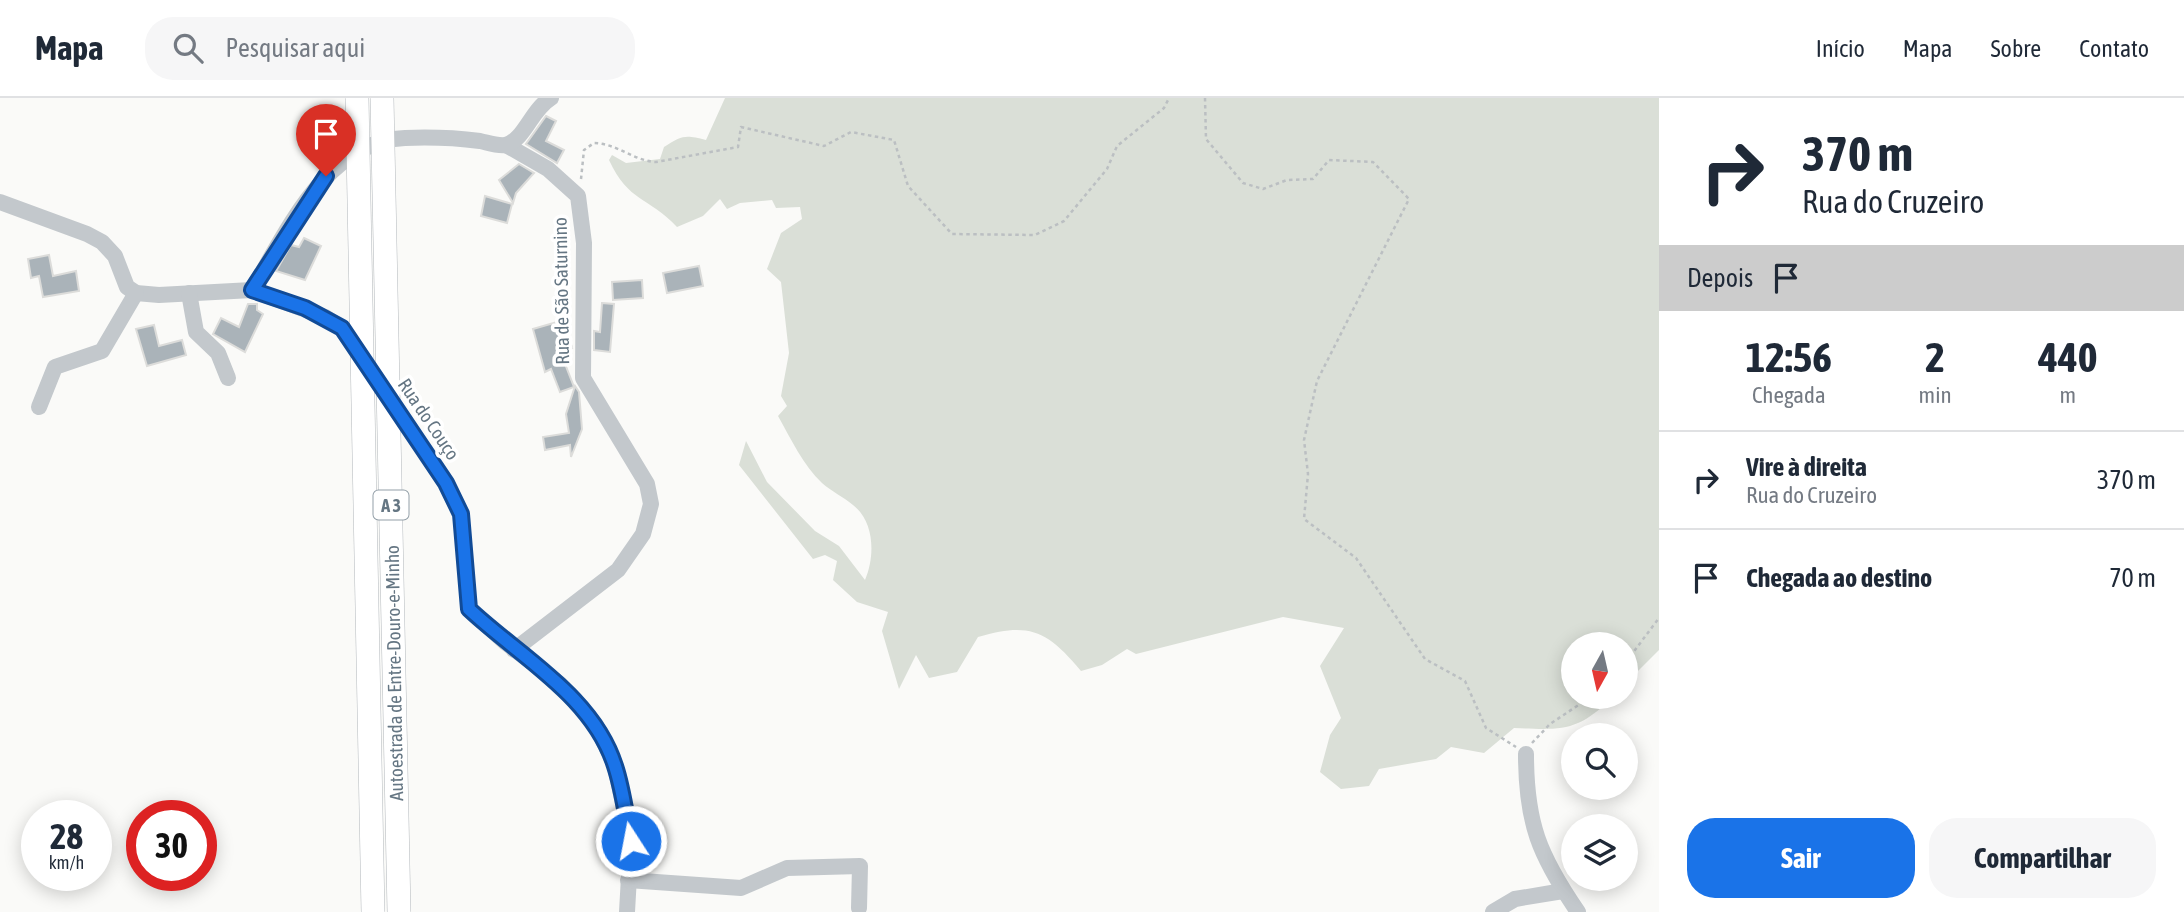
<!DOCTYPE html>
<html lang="pt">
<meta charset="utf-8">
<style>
:root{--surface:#fff;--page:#f6f6f7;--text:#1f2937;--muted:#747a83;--line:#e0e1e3;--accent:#1a73e8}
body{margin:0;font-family:"Asap Condensed",sans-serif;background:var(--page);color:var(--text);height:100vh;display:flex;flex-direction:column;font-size:26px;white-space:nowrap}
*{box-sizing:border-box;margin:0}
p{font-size:23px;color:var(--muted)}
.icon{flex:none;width:38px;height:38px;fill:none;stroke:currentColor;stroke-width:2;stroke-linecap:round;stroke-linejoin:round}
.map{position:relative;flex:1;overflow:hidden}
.details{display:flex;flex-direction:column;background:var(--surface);width:525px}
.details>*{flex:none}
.hud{background:#fff;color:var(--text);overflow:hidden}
.needle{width:46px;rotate:188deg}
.buttons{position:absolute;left:1561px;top:534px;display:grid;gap:14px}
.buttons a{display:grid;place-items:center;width:77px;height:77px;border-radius:50%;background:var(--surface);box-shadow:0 4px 18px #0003;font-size:35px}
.speed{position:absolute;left:21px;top:702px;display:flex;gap:14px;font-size:35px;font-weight:700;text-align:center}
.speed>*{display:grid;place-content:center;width:91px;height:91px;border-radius:50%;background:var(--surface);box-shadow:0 4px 18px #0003;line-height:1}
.speed small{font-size:18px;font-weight:400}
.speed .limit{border:10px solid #d22;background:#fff;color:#111}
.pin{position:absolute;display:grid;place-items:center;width:60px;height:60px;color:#fff;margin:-72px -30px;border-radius:50% 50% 50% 0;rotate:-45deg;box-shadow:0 0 7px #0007}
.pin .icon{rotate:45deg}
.me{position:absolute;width:77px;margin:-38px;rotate:349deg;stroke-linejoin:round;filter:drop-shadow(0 0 5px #0008)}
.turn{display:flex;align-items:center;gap:24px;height:147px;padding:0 28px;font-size:32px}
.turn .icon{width:91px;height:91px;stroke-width:2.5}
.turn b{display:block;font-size:49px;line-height:60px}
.then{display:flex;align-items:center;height:66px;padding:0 28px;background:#0003;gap:14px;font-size:26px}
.eta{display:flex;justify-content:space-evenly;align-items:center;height:119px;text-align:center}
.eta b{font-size:42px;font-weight:700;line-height:49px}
.primary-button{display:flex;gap:14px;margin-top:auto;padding:14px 28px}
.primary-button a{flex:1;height:80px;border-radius:28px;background:var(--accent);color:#fff;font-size:28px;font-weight:700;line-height:80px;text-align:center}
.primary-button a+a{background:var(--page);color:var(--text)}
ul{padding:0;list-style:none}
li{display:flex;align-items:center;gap:21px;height:98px;padding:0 28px;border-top:2px solid var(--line)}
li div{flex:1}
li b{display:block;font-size:26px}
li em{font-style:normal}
header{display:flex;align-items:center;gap:42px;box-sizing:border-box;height:98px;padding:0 35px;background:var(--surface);border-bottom:2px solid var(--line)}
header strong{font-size:33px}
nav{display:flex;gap:38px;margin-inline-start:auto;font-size:24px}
.search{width:490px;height:63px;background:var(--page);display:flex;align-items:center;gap:18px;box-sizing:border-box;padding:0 24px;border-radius:28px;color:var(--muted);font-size:26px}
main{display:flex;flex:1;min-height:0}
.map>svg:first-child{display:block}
.green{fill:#dadfd7}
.building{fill:#aab3b9;stroke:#dcdcda;stroke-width:2}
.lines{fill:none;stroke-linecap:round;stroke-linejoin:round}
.path{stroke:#bbbfc2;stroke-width:2.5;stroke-dasharray:3.5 3.5;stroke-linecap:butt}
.minor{stroke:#c3c8cc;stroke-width:16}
.highway-bridge-casing{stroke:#b4b9bd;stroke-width:24;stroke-linecap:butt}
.highway-bridge{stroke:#fff;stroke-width:23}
.route-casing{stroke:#114b97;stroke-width:18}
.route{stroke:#1a73e8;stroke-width:12}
.labels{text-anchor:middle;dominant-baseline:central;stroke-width:7;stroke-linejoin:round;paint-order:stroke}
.shield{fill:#fff;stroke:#939fa8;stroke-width:2}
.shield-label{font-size:18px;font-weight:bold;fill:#657683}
.street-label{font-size:19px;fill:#657683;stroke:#fff}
</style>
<header>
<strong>Mapa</strong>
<div class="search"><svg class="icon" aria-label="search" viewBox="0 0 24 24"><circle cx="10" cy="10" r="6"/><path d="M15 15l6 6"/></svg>Pesquisar aqui</div>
<nav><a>Início</a><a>Mapa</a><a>Sobre</a><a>Contato</a></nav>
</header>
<main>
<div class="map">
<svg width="1659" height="814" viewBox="0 0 1659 814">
<rect width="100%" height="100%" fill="#fafaf8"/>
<path class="green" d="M725,0H1659V552L1626,585V546H1573V598L1613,599C1577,634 1563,632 1514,630L1484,655L1451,649L1436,661L1379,671L1369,688L1341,691L1320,674L1330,637L1341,620L1320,568L1344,530L1283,519L1136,556L1127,551L1102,567L1081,573C1047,532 1029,524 978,539L957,574L929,580L916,557L899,591L882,533L888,514L857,504L833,482L837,463L825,457L813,461L739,367L746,343L767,384L815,433L839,448L865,482C875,459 875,424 853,407C844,399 832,394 822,385C803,367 791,341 778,318L787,308L781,298L789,255L781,184L767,171L781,135L802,121L800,109L776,110L772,102L740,105L727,111L720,101L703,118L677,129C648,98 629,105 609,62L612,57L626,65L660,61L664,49C683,37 685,37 706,42Z"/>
<g class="building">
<polygon points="546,18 556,23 546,43 564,52 557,65 526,46"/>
<polygon points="519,66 534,75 516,95 513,105 499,82"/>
<polygon points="485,98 512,106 507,125 481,118"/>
<polygon points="304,140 321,148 305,182 276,173 291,147 299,149"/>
<polygon points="49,157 53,178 76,173 79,193 43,199 39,178 31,180 28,161"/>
<polygon points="699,168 703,188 667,195 663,175"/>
<polygon points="642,182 643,200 613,202 612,184"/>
<polygon points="602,205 614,206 610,254 594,252 594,233 600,234"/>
<polygon points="248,206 257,206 257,212 263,216 245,254 213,236 221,220 239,229"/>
<polygon points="564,222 572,250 560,253 574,289 560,294 551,271 545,274 533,231"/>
<polygon points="154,227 159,248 182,242 186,257 147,268 136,231"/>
<polygon points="575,288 579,294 582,331 571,359 570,347 545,352 543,339 569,335 566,316"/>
</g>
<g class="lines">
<g class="path">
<polyline points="1205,0 1206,41 1243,85 1263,91 1287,82 1313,81 1329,62 1373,64 1409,101 1317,283 1304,342 1308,376 1304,421 1356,460 1425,561 1465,583 1486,630 1516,649"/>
<path d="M581,81L584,52L594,45C616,45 634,63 656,64L738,49L741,29L824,48L851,34L894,42L908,88L952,136L1035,137L1064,123L1107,71L1117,48L1164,10L1169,0"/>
<polyline points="1626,564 1659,520"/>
<polyline points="1532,645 1550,626 1592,598"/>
</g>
<g class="minor">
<polyline points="506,47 548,71 578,98 584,145 583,280 647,386 651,406 643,436 618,472 514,552"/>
<polyline points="0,104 87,136 102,144 115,158 127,189 136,195 159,197 252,192 325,219 342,230 446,385 461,416 469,511 506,545 560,586 596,627 615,668 631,743 627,814"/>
<path d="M252,192C287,134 326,43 405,40C429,39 456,40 480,43C489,45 496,48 506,47C525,41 531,12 551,0"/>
<polyline points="189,195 196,234 218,255 228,280"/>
<polyline points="39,309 55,269 102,253 136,195"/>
<path d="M1526,656C1526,725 1539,757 1578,814"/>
<polyline points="628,782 741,790 787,770 860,768 859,810"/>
<polyline points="1493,814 1515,801 1563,793"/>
</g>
<g class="highway-bridge-casing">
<g id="highway-bridge">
<polyline points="357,0 373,814"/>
<polyline points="382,0 399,814"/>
</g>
</g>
<use href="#highway-bridge" class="highway-bridge"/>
</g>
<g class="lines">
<g class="route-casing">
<path id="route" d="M326,78L252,192L305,210L342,230L446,385L461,416L469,511C520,559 593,598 615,668C623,692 626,719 631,743"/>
</g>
<use href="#route" class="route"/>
</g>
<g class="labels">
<rect class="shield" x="373.5" y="392.5" width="35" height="29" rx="5"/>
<g class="shield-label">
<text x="391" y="407">A 3</text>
</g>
<g class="street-label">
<text transform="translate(561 193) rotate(-91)">Rua de São Saturnino</text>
<text transform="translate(429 321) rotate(56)">Rua do Couço</text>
<text transform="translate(394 575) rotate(-91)">Autoestrada de Entre-Douro-e-Minho</text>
</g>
</g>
</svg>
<div class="buttons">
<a><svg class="needle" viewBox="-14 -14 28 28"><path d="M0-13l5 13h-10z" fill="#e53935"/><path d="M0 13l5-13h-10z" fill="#747a83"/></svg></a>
<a><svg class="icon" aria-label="search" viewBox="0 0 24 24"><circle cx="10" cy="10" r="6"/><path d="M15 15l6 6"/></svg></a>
<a><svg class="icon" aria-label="layers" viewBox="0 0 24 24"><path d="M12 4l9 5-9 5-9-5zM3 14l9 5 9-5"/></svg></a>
</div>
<div class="speed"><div>28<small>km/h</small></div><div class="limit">30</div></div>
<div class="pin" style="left:326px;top:78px;background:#d93025"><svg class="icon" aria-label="arrive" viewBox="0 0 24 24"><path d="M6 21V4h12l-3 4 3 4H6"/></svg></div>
<svg class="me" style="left:631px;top:743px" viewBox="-20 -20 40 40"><circle r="17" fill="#1a73e8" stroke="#fff" stroke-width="3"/><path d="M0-11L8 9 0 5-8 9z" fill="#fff"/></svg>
</div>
<section class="details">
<div class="hud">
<div class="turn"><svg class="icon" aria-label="right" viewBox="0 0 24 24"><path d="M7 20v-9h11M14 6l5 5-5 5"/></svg><div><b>370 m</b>Rua do Cruzeiro</div></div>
<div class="then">Depois<svg class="icon" aria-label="arrive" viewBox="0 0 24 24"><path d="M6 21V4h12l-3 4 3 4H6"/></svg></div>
</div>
<div class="eta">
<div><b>12:56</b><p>Chegada</p></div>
<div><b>2</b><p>min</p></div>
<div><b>440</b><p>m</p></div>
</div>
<ul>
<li><svg class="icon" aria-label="right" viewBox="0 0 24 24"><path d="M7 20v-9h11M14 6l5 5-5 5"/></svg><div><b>Vire à direita</b><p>Rua do Cruzeiro</p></div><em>370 m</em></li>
<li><svg class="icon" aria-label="arrive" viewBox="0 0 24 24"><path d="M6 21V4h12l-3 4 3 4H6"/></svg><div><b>Chegada ao destino</b></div><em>70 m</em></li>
</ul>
<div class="primary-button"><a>Sair</a><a>Compartilhar</a></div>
</section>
</main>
